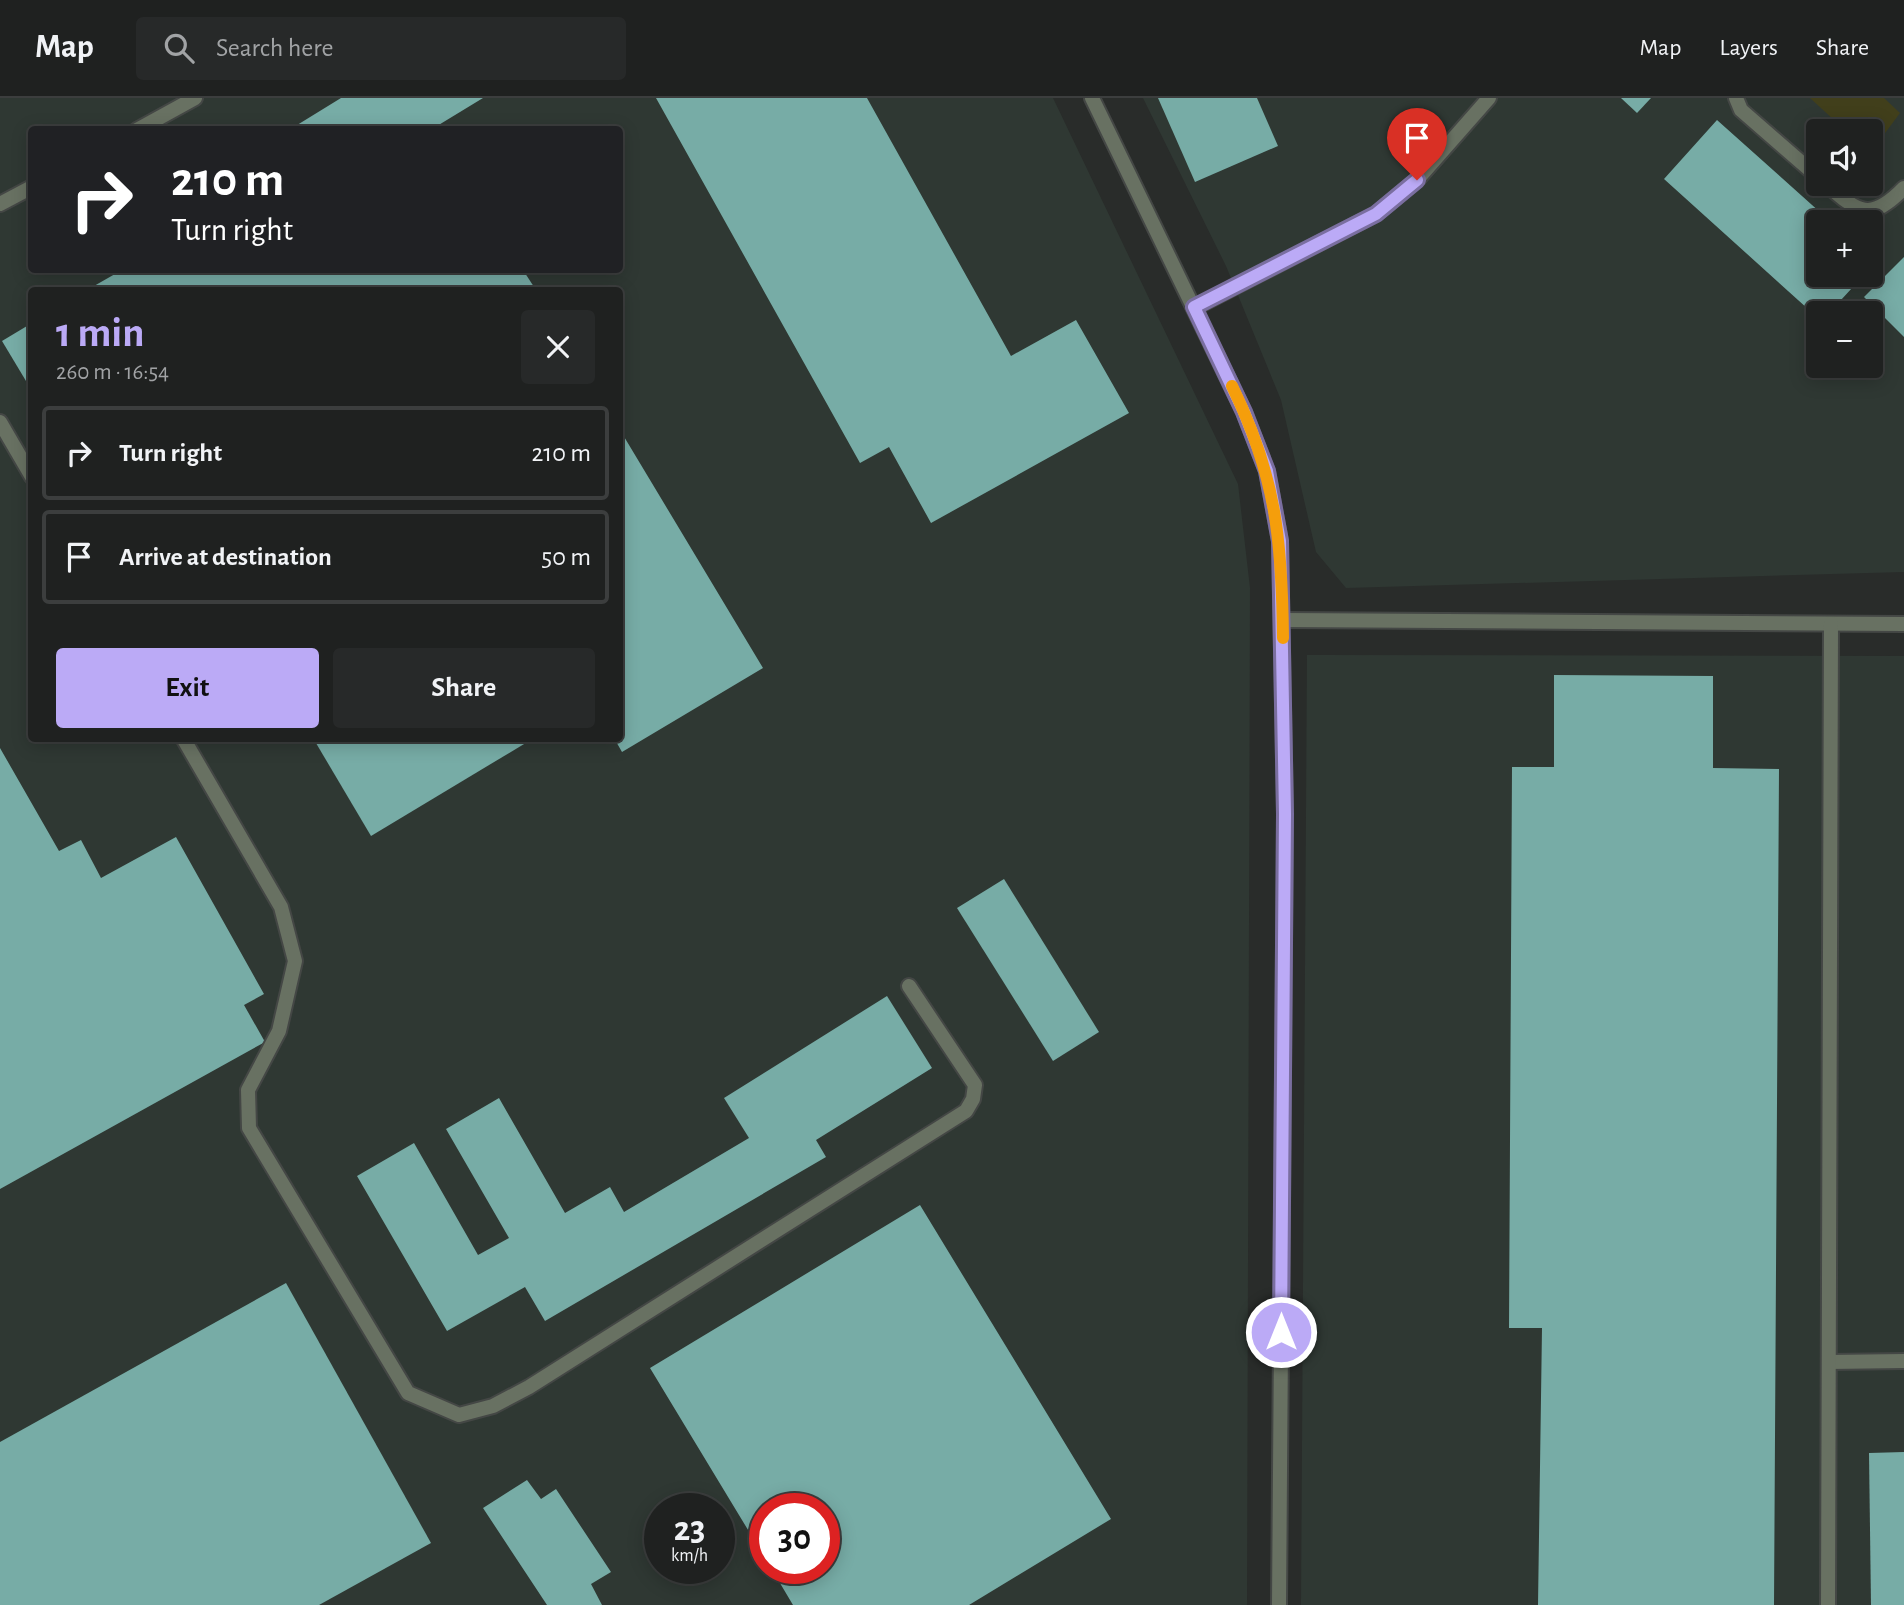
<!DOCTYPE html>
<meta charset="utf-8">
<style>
:root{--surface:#1f2120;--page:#272929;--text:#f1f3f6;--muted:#a1a3a5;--line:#3c3e3e;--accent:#bbaaf6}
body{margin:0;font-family:"Alegreya Sans",sans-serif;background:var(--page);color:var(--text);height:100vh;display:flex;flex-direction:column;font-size:26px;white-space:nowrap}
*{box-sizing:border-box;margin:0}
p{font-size:23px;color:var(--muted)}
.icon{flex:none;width:38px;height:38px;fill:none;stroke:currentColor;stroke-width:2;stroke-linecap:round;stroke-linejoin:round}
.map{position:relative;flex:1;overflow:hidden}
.sheet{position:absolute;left:28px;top:189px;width:595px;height:455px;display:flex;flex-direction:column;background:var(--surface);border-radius:7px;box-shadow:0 4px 18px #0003,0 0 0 2px var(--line)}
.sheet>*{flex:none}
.guide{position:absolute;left:28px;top:28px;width:595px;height:147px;border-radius:7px;box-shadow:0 4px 18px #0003,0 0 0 2px var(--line);background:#202124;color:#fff;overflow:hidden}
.buttons{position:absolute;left:1806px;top:21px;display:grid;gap:14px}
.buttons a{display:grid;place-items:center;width:77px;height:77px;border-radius:7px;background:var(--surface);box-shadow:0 4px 18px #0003,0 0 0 2px var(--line);font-size:35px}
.speed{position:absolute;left:644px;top:1395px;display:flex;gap:14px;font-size:35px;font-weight:700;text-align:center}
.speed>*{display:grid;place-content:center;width:91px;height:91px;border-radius:50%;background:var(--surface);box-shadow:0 4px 18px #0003,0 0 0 2px var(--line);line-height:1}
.speed small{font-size:18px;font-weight:400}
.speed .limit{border:10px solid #d22;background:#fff;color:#111}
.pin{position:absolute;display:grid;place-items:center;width:60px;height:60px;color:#fff;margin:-72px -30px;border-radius:50% 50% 50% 0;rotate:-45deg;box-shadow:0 0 7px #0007}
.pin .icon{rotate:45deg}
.me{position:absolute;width:77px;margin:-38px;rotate:0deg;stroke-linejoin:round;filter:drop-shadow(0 0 5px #0008)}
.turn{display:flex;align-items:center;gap:24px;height:147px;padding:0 28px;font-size:32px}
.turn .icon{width:91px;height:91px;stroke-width:2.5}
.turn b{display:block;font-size:49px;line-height:60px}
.round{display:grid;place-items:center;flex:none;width:74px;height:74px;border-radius:7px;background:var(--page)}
.overview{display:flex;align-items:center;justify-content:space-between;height:119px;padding:0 28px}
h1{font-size:42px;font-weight:700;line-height:52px;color:var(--accent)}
.primary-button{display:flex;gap:14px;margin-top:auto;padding:14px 28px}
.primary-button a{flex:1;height:80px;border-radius:7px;background:var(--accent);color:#111;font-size:28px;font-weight:700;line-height:80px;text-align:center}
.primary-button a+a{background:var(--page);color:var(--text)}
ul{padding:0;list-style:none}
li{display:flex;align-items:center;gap:21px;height:94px;margin:0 14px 10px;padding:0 14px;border:4px solid var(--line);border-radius:7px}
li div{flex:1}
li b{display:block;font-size:26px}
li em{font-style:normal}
header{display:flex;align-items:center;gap:42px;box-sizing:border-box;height:98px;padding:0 35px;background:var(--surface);border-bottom:2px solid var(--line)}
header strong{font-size:33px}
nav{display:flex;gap:38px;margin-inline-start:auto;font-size:24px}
.search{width:490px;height:63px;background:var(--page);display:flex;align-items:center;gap:18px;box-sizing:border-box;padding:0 24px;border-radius:7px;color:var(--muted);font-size:26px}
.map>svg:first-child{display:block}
.built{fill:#2f3833;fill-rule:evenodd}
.green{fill:#413f1b}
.building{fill:#77aca6}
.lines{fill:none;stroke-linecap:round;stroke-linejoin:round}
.service-casing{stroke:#444745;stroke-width:18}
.minor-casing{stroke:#444745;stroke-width:18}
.service{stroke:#687162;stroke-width:14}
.minor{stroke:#687162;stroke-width:14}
.route-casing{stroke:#7a6ea0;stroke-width:18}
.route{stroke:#bbaaf6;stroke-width:12}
.slow{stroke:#f59e0b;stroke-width:12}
</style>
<header>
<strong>Map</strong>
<div class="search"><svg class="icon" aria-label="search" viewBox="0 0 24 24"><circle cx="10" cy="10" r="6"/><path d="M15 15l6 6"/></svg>Search here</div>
<nav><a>Map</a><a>Layers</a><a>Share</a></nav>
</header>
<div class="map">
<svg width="1904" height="1507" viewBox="0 0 1904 1507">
<rect width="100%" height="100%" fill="#292c2a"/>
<g class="built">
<path d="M0,0H1053L1238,386L1250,490L1247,1507H0ZM32,32H620V172H32ZM32,192H620V640H32ZM660,1410H719V1470H660ZM765,1410H824V1470H765Z"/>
<path d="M1143,0H1904V474L1346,490L1316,454L1281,302L1226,168ZM1818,33H1871V86H1818ZM1818,124H1871V177H1818ZM1818,215H1871V268H1818Z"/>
<polygon points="1307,557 1904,558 1904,1507 1301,1507"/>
</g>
<polygon class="green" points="1810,0 1884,0 1900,15 1871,54 1871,33 1846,33"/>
<g class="building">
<polygon points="341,0 483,0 437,28 439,32 289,32"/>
<polygon points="656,0 867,0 1011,258 1076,222 1129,315 931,425 889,349 860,365"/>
<polygon points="1158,0 1257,0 1278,48 1195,84"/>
<polygon points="1621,0 1651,0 1637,15"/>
<polygon points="1717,22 1831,124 1818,124 1818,177 1864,177 1829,215 1818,215 1818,220 1664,81"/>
<polygon points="1904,159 1904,239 1864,199"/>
<polygon points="122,172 523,172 536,192 87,192"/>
<polygon points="32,225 32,293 2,243"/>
<polygon points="620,332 763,570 622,654 614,640 620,640"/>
<polygon points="1554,577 1713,578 1713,670 1779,671 1774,1507 1538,1507 1542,1230 1509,1230 1512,669 1554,669"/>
<polygon points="313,640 534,640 371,738"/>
<polygon points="0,650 59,753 81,742 101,780 176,739 264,896 244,907 265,944 0,1091"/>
<polygon points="1004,781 1099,934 1053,963 957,810"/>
<polygon points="887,898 932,970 816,1042 826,1059 545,1223 525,1189 447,1233 357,1078 414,1045 478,1157 509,1140 446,1031 499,1000 565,1115 610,1089 624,1114 749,1040 724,1000"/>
<polygon points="920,1107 1111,1421 969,1507 793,1507 771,1470 824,1470 824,1410 765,1410 765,1460 650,1270"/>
<polygon points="286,1185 431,1445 319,1507 0,1507 0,1344"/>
<polygon points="1904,1354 1904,1507 1871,1507 1869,1355"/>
<polygon points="527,1382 541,1401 556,1391 611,1474 591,1486 602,1507 547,1507 483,1410"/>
</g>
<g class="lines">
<g class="service-casing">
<g id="service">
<polyline points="1736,0 1741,12 1818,79"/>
<polyline points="137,32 195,0"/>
<path d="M1826,86C1858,114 1870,125 1904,90"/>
<polyline points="0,106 32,89"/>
<polyline points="1194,210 1376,116 1417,82 1489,0"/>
<polyline points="0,324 32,379"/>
<polyline points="183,640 281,809 295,863 279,933 248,992 249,1030 408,1295 459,1317 493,1308 529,1289 966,1013 973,1001 975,987 909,888"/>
</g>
</g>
<g class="minor-casing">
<g id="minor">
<polyline points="1092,0 1244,314 1267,373 1280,443 1285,716 1279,1507"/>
<polyline points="1283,522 1904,526"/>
<polyline points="1829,1264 1904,1263"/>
<polyline points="1828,1507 1831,526"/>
</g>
</g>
<use href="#service" class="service"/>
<use href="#minor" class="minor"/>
</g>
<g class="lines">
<g class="route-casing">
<polyline id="route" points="1281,1234 1285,716 1280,443 1267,373 1244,314 1194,209 1376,116 1417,82"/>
</g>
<use href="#route" class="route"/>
<path class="slow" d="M1232,288C1276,378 1282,442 1283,540"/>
</g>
</svg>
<div class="buttons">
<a><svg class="icon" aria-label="sound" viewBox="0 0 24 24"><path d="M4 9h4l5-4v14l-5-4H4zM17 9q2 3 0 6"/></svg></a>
<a>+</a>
<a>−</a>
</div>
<div class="speed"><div>23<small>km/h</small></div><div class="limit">30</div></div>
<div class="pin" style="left:1417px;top:82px;background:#d93025"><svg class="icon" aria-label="arrive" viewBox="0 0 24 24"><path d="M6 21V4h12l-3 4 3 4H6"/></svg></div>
<svg class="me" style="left:1281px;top:1234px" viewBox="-20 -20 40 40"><circle r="17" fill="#bbaaf6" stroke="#fff" stroke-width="3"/><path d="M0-11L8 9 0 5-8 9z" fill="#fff"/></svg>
<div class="guide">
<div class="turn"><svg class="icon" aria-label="right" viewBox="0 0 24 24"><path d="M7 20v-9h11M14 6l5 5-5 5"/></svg><div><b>210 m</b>Turn right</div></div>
</div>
<section class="sheet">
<div class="overview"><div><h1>1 min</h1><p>260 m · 16:54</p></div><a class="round"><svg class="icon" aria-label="close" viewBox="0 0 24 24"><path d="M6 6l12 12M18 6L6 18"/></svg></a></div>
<ul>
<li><svg class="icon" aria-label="right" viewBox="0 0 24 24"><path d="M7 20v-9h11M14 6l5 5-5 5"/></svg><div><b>Turn right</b></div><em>210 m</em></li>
<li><svg class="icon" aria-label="arrive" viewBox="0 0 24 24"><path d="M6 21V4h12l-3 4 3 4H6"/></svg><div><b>Arrive at destination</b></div><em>50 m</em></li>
</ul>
<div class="primary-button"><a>Exit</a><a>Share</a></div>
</section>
</div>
